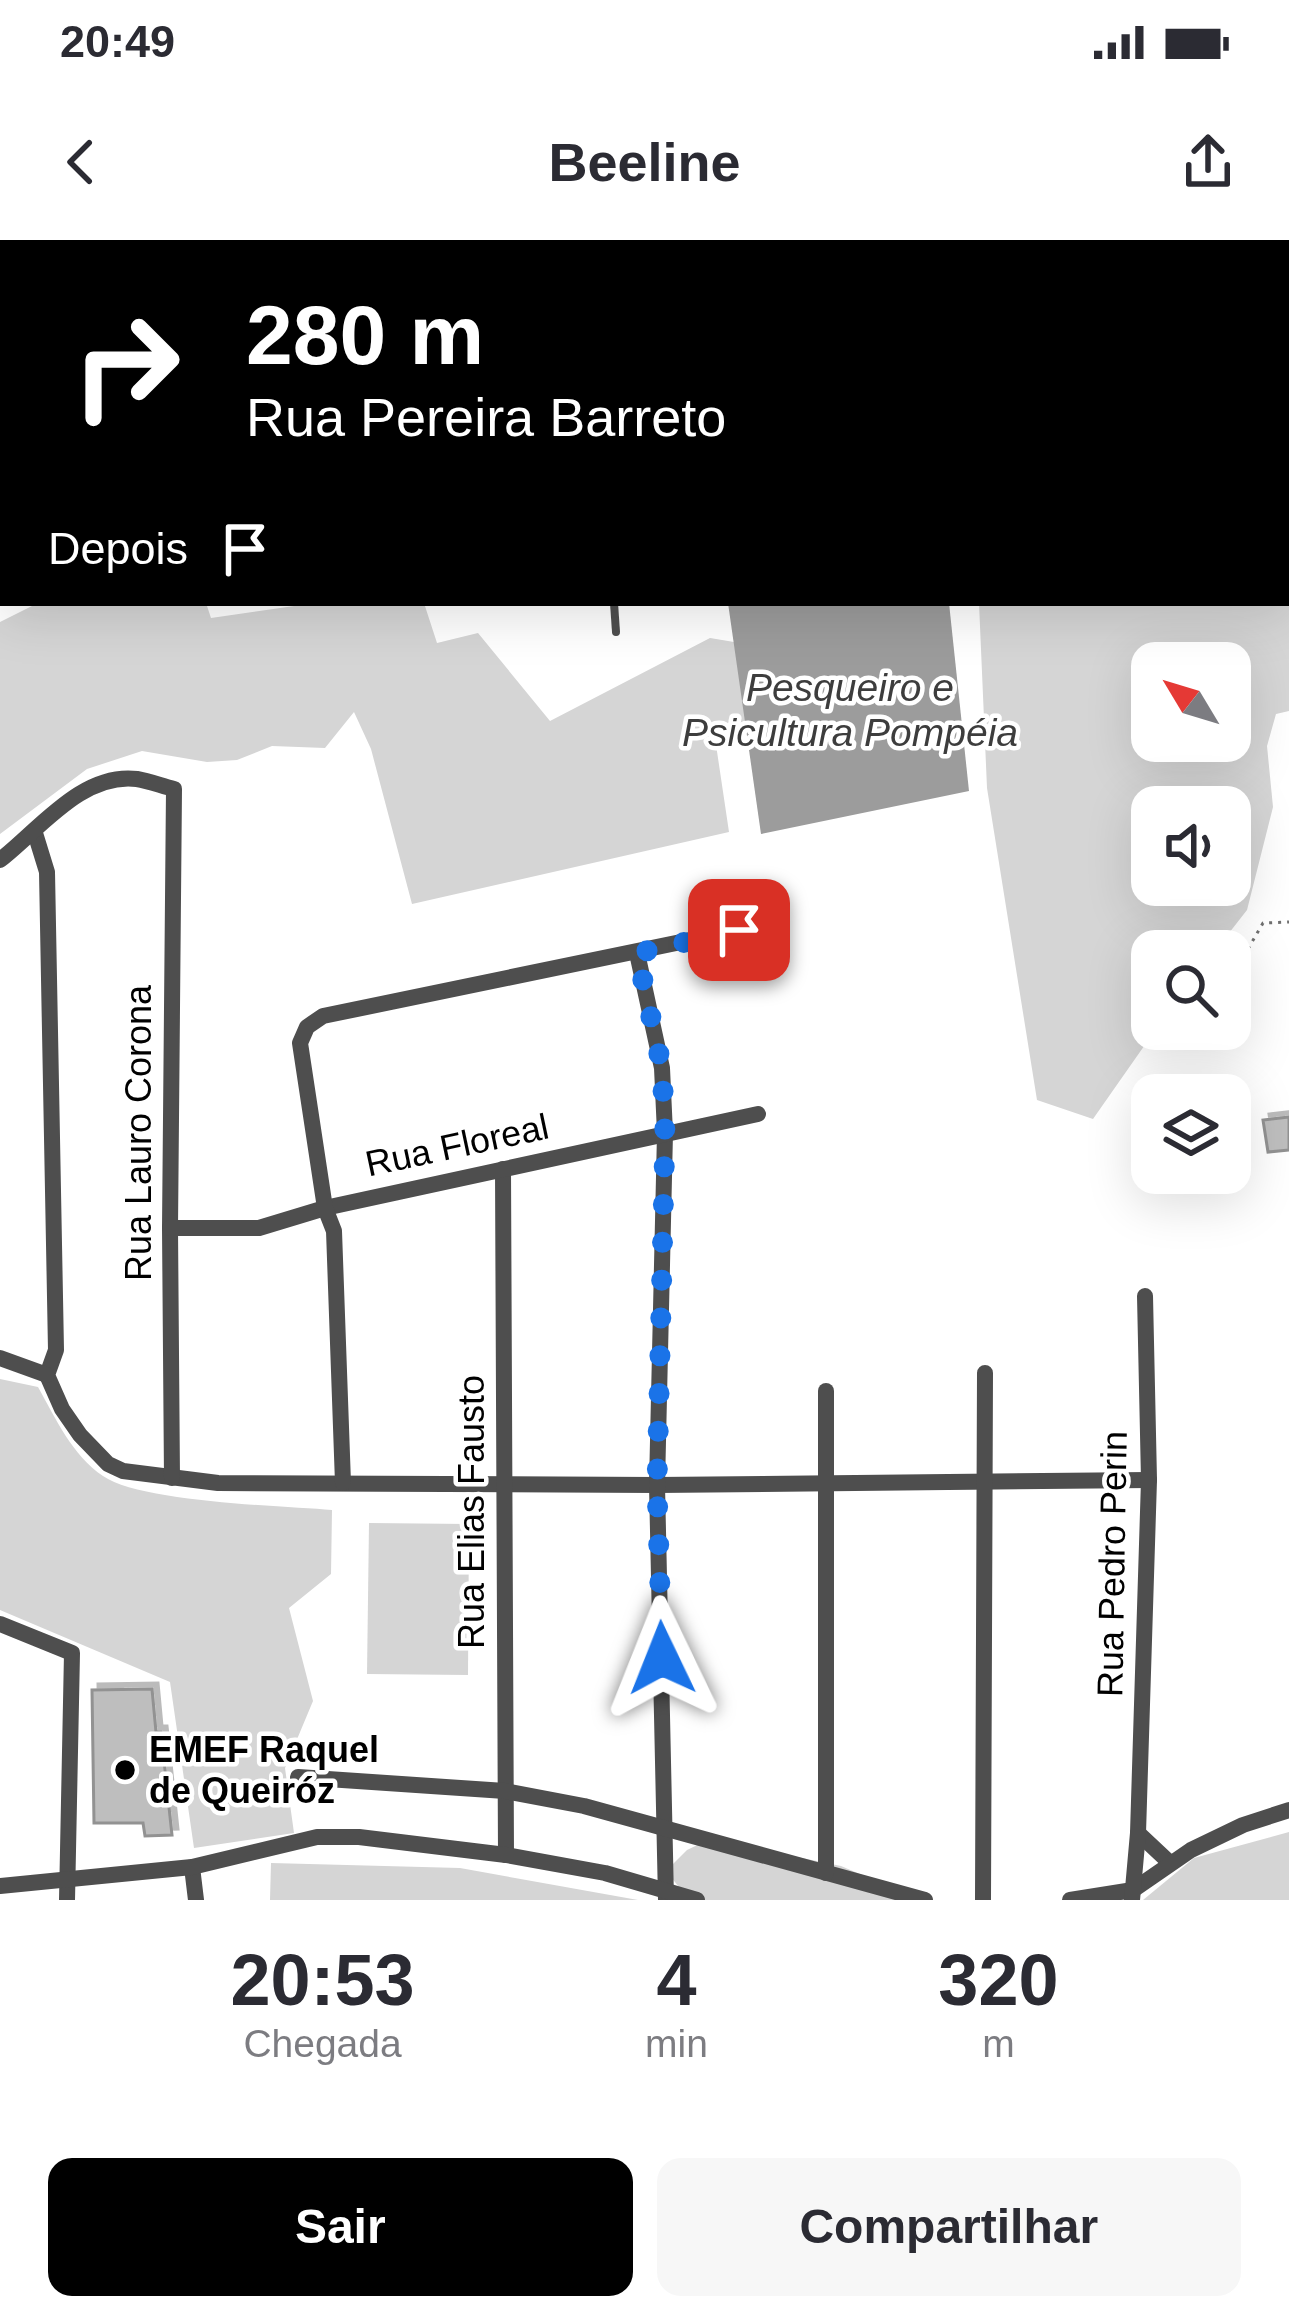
<!DOCTYPE html>
<html lang="pt">
<meta charset="utf-8">
<style>
:root{--surface:#fff;--page:#f7f7f7;--text:#2b2b33;--muted:#7c7c81;--accent:#000}
body{margin:0;font-family:Helvetica,sans-serif;background:var(--page);color:var(--text);height:100vh;display:flex;flex-direction:column;font-size:45px;white-space:nowrap}
*{box-sizing:border-box;margin:0}
p{font-size:39px;color:var(--muted)}
.icon{flex:none;width:66px;height:66px;fill:none;stroke:currentColor;stroke-width:2;stroke-linecap:round;stroke-linejoin:round}
.map{position:relative;height:1660px;overflow:hidden}
.details{display:flex;flex-direction:column;background:var(--surface);flex:1}
.details>*{flex:none}
.guide{position:absolute;left:0px;top:0px;width:1290px;height:366px;box-shadow:0 12px 48px #0002;background:#000;color:#fff;overflow:hidden}
.needle{width:78px;rotate:308deg}
.controls{position:absolute;left:1131px;top:402px;display:grid;gap:24px}
.controls a{display:grid;place-items:center;width:120px;height:120px;border-radius:24px;background:var(--surface);box-shadow:0 12px 48px #0002;font-size:60px}
.pin{position:absolute;display:grid;place-items:center;width:102px;height:102px;color:#fff;margin:-51px;border-radius:24px;box-shadow:0 6px 18px #0006}
.me{position:absolute;width:132px;margin:-66px;rotate:358deg;stroke-linejoin:round;filter:drop-shadow(0 0 9px #0008)}
.turn{display:flex;align-items:center;gap:42px;height:252px;padding:0 48px;font-size:54px}
.turn .icon{width:156px;height:156px;stroke-width:2.5}
.turn b{display:block;font-size:84px;line-height:102px}
.then{display:flex;align-items:center;height:114px;padding:0 48px;background:#0003;gap:24px;font-size:45px}
.eta{display:flex;justify-content:space-evenly;align-items:center;height:204px;text-align:center}
.eta b{font-size:72px;font-weight:800;line-height:84px}
.button{display:flex;gap:24px;margin-top:auto;padding:24px 48px}
.button a{flex:1;height:138px;border-radius:24px;background:var(--accent);color:#fff;font-size:48px;font-weight:800;line-height:138px;text-align:center}
.button a+a{background:var(--page);color:var(--text)}
.status{display:flex;justify-content:space-between;align-items:center;height:84px;padding:0 60px;background:var(--surface);direction:ltr}
.status svg{height:33px;fill:currentColor}
header{display:flex;justify-content:space-between;align-items:center;height:156px;padding:0 48px;background:var(--surface);font-size:54px;font-weight:800}
.map>svg:first-child{display:block}
.green{fill:#d5d5d5;fill-rule:evenodd}
.water{fill:#9c9c9c}
.building{fill:#bebebe;stroke:#929292;stroke-width:3;filter:url(#shadow)}
.lines{fill:none;stroke-linecap:round;stroke-linejoin:round}
.path{stroke:#707070;stroke-width:3;stroke-dasharray:3 6;stroke-linecap:butt}
.lane{stroke:#4e4e4e;stroke-width:8}
.street{stroke:#4e4e4e;stroke-width:16}
.secondary{stroke:#1b1b1b;stroke-width:24}
.route{stroke:#1a73e8;stroke-width:21;stroke-dasharray:0 37.8}
.poi-dot{fill:#000;stroke:#fff;stroke-width:4.5}
.labels{text-anchor:middle;dominant-baseline:central;stroke-width:9;stroke-linejoin:round;paint-order:stroke}
.street-label{font-size:36px;fill:#000;stroke:#fff}
.poi-label{font-size:36px;font-weight:bold;fill:#000;stroke:#fff;text-anchor:start}
.water-label{font-size:39px;font-style:italic;fill:#3d3d3d;stroke:#fff}
</style>
<div class="status"><b>20:49</b><svg viewBox="0 0 49 12"><path d="M0 12V9h3v3zM5 12V6h3v6zM10 12V3h3v9zM15 12V0h3v12zM26 1h20v11H26zM47 4h2v5h-2z"/></svg></div>
<header><svg class="icon" aria-label="back" viewBox="0 0 24 24"><path d="M15 5l-7 7 7 7"/></svg>Beeline<svg class="icon" aria-label="share" viewBox="0 0 24 24"><path d="M12 15V3M7 8l5-5 5 5M5 13v7h14v-7"/></svg></header>
<div class="map">
<svg width="1289" height="1660" viewBox="0 0 1289 1660">
<defs>
<filter id="shadow"><feDropShadow dx="6" dy="-6" stdDeviation="0" flood-color="#0004"/></filter>
</defs>
<rect width="100%" height="100%" fill="#fff"/>
<g class="green">
<polygon points="111,0 1124,0 110,3"/>
<path d="M1289,32V471L1276,474L1267,506L1273,567L1247,670L1215,711H1152V789H1156L1093,879L1037,860L987,548L979,363H1287ZM1230,423V501H1152V423ZM1152,567H1230V645H1152Z"/>
<polygon points="38,363 206,363 211,378 315,363 424,363 437,403 478,393 550,481 710,398 783,410 805,447 715,498 729,592 412,664 371,509 354,472 325,508 272,506 237,520 207,522 142,511 87,529 0,594 0,382"/>
<path d="M0,1139L38,1147C56,1179 72,1215 103,1236C140,1262 282,1266 332,1270L331,1334L289,1368L313,1461L285,1528L294,1593L194,1608L170,1442L0,1370Z"/>
<polygon points="369,1283 469,1284 468,1435 367,1434"/>
<polygon points="1289,1592 1289,1660 1143,1660 1194,1618"/>
<polygon points="710,1599 841,1626 921,1660 704,1660 683,1652 666,1631 687,1610"/>
<polygon points="271,1623 460,1628 638,1660 270,1660"/>
</g>
<polygon class="water" points="728,363 949,363 969,551 761,594"/>
<g class="building">
<polygon points="1289,877 1289,910 1268,912 1263,880"/>
<polygon points="152,1449 156,1492 161,1492 172,1595 145,1596 143,1583 94,1583 92,1450"/>
</g>
<g class="lines">
<g class="path">
<polyline points="1230,740 1263,683 1289,682"/>
<polyline points="1168,797 1179,789"/>
</g>
<polyline class="lane" points="614,363 616,392"/>
<g class="street">
<polyline points="92,3 93,0"/>
<polyline points="35,593 47,632 56,1110 47,1135 62,1169 80,1195 108,1224 123,1231 218,1243 657,1245 1149,1240"/>
<path d="M0,620C39,590 82,532 137,539C149,541 162,546 174,549L170,988L172,1238"/>
<polyline points="637,713 662,828 665,893 657,1245 666,1660"/>
<polyline points="503,929 506,1615"/>
<polyline points="170,988 259,988 325,968 758,874"/>
<polyline points="0,1118 47,1135"/>
<polyline points="343,1243 334,991 325,968 300,803 307,787 323,776 739,690"/>
<polyline points="0,1384 72,1413 67,1660"/>
<polyline points="298,1537 505,1551 584,1566 925,1660"/>
<polyline points="1138,1593 1170,1623"/>
<polyline points="192,1627 196,1660"/>
<polyline points="826,1633 826,1151"/>
<polyline points="0,1646 192,1627 317,1597 359,1597 506,1615 605,1633 697,1660"/>
<polyline points="983,1660 985,1133"/>
<polyline points="1070,1660 1133,1650 1191,1610 1243,1585 1289,1570"/>
<polyline points="1132,1660 1138,1593 1149,1240 1145,1056"/>
</g>
<g class="secondary">
<polyline points="1272,3 1285,0"/>
<polyline points="0,311 3,310"/>
</g>
</g>
<g class="lines">
<polyline class="route" points="662,1418 657,1245 665,893 662,828 637,713 739,690"/>
</g>
<circle class="poi-dot" cx="125" cy="1530" r="12"/>
<g class="labels">
<g class="street-label">
<text transform="translate(138 893) rotate(-90)">Rua Lauro Corona</text>
<text transform="translate(457 905) rotate(-12)">Rua Floreal</text>
<text transform="translate(471 1272) rotate(-90)">Rua Elias Fausto</text>
<text transform="translate(1112 1324) rotate(-89)">Rua Pedro Perin</text>
</g>
<g class="poi-label">
<text x="149" y="1509">EMEF Raquel<tspan x="149" dy="41">de Queiróz</tspan></text>
</g>
<g class="water-label">
<text x="850" y="447">Pesqueiro e<tspan x="850" dy="45">Psicultura Pompéia</tspan></text>
</g>
</g>
</svg>
<div class="controls">
<a><svg class="needle" viewBox="-14 -14 28 28"><path d="M0-13l5 13h-10z" fill="#e53935"/><path d="M0 13l5-13h-10z" fill="#7c7c81"/></svg></a>
<a><svg class="icon" aria-label="sound" viewBox="0 0 24 24"><path d="M4 9h4l5-4v14l-5-4H4zM17 9q2 3 0 6"/></svg></a>
<a><svg class="icon" aria-label="search" viewBox="0 0 24 24"><circle cx="10" cy="10" r="6"/><path d="M15 15l6 6"/></svg></a>
<a><svg class="icon" aria-label="layers" viewBox="0 0 24 24"><path d="M12 4l9 5-9 5-9-5zM3 14l9 5 9-5"/></svg></a>
</div>
<div class="pin" style="left:739px;top:690px;background:#d93025"><svg class="icon" aria-label="arrive" viewBox="0 0 24 24"><path d="M6 21V4h12l-3 4 3 4H6"/></svg></div>
<svg class="me" style="left:662px;top:1418px" viewBox="-20 -20 40 40"><path d="M0-17L14 15 0 8-14 15z" fill="#1a73e8" stroke="#fff" stroke-width="4"/></svg>
<div class="guide">
<div class="turn"><svg class="icon" aria-label="right" viewBox="0 0 24 24"><path d="M7 20v-9h11M14 6l5 5-5 5"/></svg><div><b>280 m</b>Rua Pereira Barreto</div></div>
<div class="then">Depois<svg class="icon" aria-label="arrive" viewBox="0 0 24 24"><path d="M6 21V4h12l-3 4 3 4H6"/></svg></div>
</div>
</div>
<section class="details">
<div class="eta">
<div><b>20:53</b><p>Chegada</p></div>
<div><b>4</b><p>min</p></div>
<div><b>320</b><p>m</p></div>
</div>
<div class="button"><a>Sair</a><a>Compartilhar</a></div>
</section>
